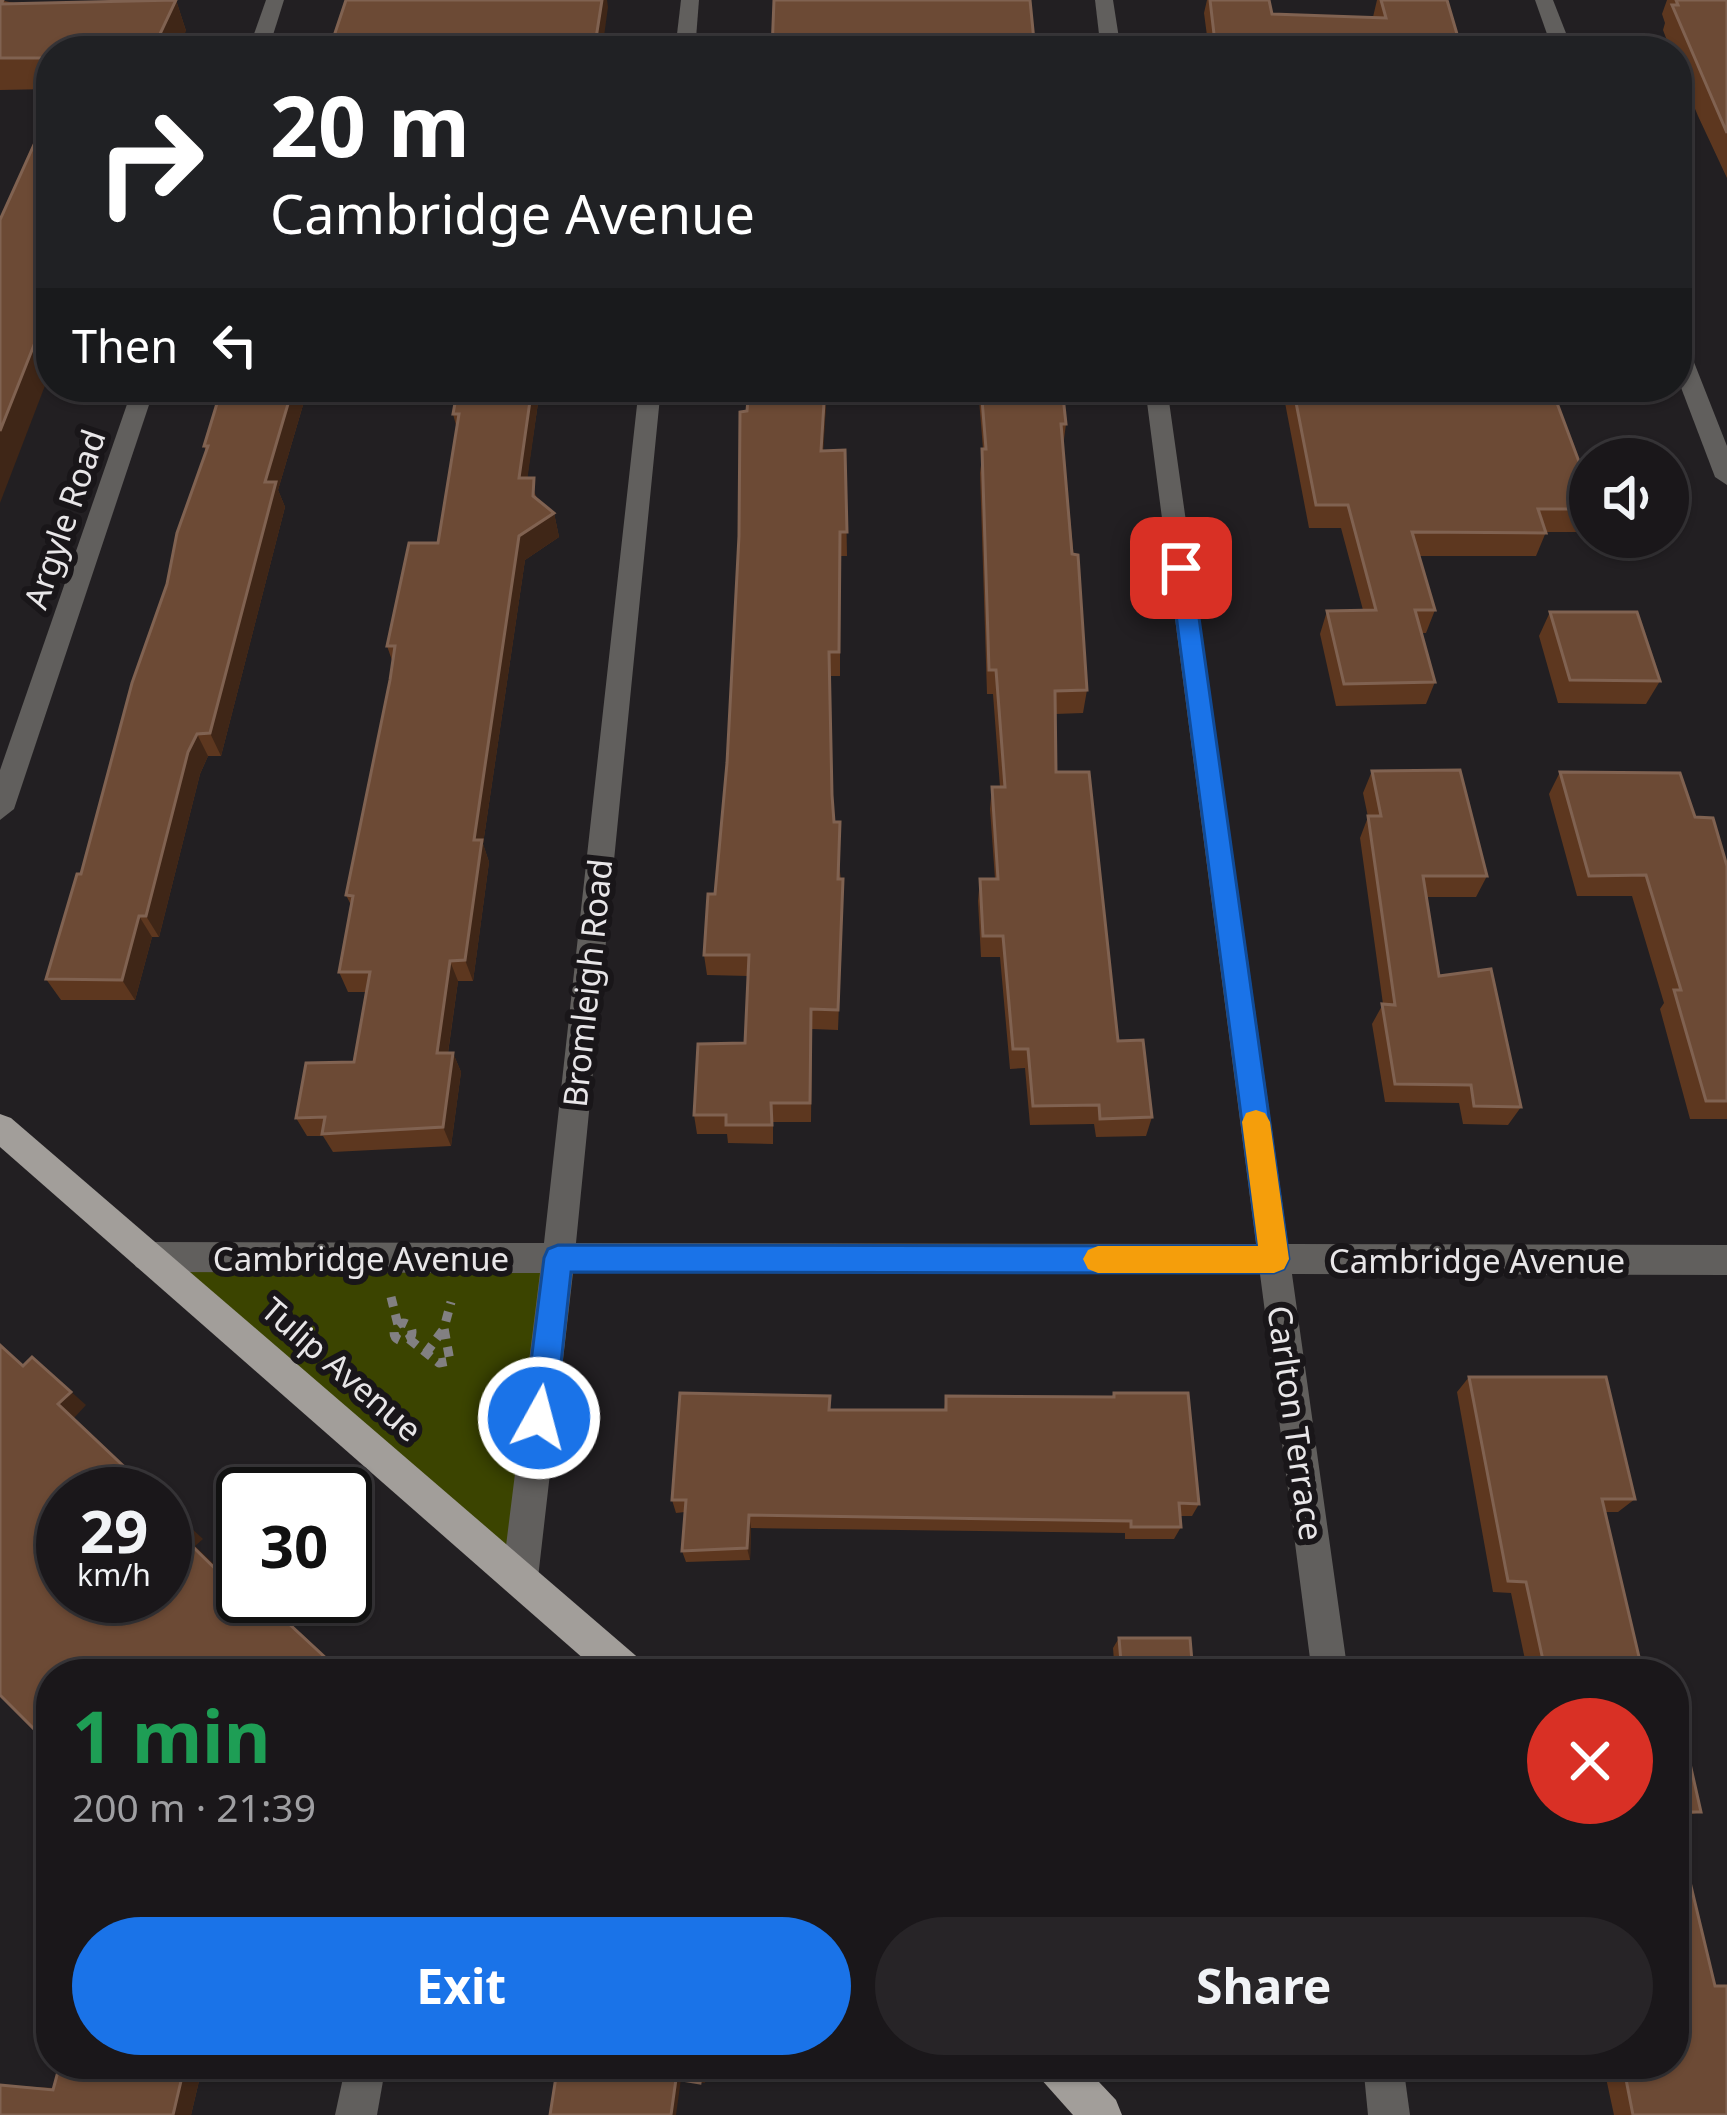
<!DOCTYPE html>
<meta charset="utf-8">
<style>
:root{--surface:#1a171a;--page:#272427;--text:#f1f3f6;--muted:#9f9fa2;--line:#383639;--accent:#1a73e8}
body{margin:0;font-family:"Noto Sans",sans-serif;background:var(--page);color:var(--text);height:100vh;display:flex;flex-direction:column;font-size:45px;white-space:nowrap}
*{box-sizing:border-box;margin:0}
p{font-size:39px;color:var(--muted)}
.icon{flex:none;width:66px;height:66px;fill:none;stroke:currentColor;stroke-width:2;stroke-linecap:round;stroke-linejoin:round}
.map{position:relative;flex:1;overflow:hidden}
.sheet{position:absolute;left:36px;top:1659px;width:1653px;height:420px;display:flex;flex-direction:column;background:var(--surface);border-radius:48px;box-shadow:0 3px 9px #0004,0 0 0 3px var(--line)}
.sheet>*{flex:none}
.top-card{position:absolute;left:36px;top:36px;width:1656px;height:366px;border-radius:48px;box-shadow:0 3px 9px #0004,0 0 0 3px var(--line);background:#202124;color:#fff;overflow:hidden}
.tools{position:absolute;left:1569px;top:438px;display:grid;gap:24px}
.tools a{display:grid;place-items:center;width:120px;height:120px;border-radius:50%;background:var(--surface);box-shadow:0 3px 9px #0004,0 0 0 3px var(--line);font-size:60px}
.speed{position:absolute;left:36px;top:1467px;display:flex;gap:24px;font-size:60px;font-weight:700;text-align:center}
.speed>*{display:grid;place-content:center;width:156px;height:156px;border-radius:50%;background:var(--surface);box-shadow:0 3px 9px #0004,0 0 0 3px var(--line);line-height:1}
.speed small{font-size:30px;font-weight:400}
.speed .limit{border:6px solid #111;border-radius:18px;background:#fff;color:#111}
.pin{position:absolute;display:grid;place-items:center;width:102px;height:102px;color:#fff;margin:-51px;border-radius:24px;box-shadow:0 6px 18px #0006}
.me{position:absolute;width:132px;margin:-66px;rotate:7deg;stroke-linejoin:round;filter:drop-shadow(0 0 9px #0008)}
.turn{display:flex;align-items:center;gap:42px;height:252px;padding:0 36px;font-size:54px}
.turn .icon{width:156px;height:156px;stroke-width:2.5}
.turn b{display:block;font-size:84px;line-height:102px}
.then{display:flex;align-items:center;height:114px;padding:0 36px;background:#0003;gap:24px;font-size:45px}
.round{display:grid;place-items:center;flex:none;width:126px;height:126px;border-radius:63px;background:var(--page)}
.head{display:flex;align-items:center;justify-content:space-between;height:204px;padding:0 36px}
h1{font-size:72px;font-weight:700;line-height:90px;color:#1e9e55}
.cta{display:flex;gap:24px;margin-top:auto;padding:24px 36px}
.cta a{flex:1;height:138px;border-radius:72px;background:var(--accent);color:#fff;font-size:48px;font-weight:700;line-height:138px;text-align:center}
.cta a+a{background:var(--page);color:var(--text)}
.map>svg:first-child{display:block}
.green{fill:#3b4400}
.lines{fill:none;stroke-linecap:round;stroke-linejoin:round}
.path{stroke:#828082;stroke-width:9;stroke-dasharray:10 8;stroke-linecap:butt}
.minor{fill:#615f5d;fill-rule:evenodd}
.major{fill:#a29e9a;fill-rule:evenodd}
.wall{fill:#5d371f}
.shaded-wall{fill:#3f2617}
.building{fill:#6c4a35;stroke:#806251;stroke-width:3}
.route{fill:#1a73e8;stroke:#114b97;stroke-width:3}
.slow{fill:#f59e0b}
.labels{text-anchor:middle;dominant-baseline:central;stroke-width:12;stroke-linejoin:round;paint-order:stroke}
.street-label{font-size:33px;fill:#e8e6e8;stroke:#191619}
</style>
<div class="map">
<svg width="1727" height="2115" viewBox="0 0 1727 2115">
<rect width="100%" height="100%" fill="#221f22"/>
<polygon class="green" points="160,1262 553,1263 516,1567"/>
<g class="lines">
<g class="path">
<polyline points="391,1297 398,1325"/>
<circle cx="403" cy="1332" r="9"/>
<polyline points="409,1339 439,1363 450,1361 444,1328 451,1302"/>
<polyline points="426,1353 443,1330"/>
</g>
<g class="minor">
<polygon points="266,0 284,0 268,51 248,51"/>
<polygon points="681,0 699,0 695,51 675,51"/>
<polygon points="1095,0 1113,0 1121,51 1101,51"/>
<polygon points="1535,0 1553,0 1573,51 1553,51"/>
<polygon points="1677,340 1688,347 1727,446 1727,485 1715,477 1677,377"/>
<polygon points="133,387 155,387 14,809 0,820 0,770"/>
<polygon points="639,387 661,387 576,1243 1256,1244 1145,387 1167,387 1288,1244 1727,1245 1727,1275 1292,1274 1348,1674 1312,1674 1260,1274 573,1273 538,1578 533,1591 520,1596 507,1591 502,1578 540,1273 147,1272 136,1267 131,1257 136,1247 147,1242 544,1243"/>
<polygon points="346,2064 386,2064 377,2115 335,2115"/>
<polygon points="1363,2064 1403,2064 1410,2115 1368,2115"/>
</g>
<g class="major">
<polygon points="0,1114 11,1118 642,1661 647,1674 601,1674 0,1147"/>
<polygon points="1034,2064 1082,2064 1116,2100 1122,2115 1073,2115 1040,2078"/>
</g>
</g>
<g class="wall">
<polygon points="0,0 14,3 176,0 186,31 51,51 51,89 0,90"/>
<polygon points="1207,0 1269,0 1272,14 1373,17 1377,0 1447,0 1462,51 1209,51 1204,13"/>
<polygon points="1667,0 1727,0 1727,178 1698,116 1677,65 1677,51 1671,51 1663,30 1665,23 1662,14"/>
<polygon points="222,387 312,387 308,405 303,405 278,490 285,507 221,756 208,756 200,774 159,937 152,937 135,1000 61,1000 46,979 81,874 206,452 204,446"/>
<polygon points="453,387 558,387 555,403 538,403 527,478 538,500 554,513 559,537 525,560 483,844 489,862 473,981 458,981 448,1053 453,1053 461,1072 451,1146 333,1152 323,1136 307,1136 296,1118 354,1062 367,992 348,992 339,972 351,905 346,895 390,680 393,663 387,646 438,543 457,429 453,414 456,399"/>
<polygon points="749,387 827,387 823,451 845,450 847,556 840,556 840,676 829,676 832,796 843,900 838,1030 812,1029 811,1122 773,1122 773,1144 728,1143 727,1134 697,1134 694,1115 745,1043 748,976 707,975 704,955 715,894 727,763"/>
<polygon points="978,387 1062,387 1066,424 1063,447 1087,690 1083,713 1055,714 1056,772 1118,1041 1152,1117 1146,1136 1096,1137 1094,1124 1030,1125 1025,1068 1010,1069 1000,957 981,957 978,901 980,879 995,879 990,809 992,787 1000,787 993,694 987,694 980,473 983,449"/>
<polygon points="1282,387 1551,387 1590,491 1590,523 1586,532 1546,532 1536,556 1419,556 1435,610 1426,633 1421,633 1435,682 1426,704 1336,706 1320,634 1327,611 1363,610 1341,528 1309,528"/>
<polygon points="1550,612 1660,681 1646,704 1558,703 1539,636"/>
<polygon points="1372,771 1487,876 1476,897 1427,897 1439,976 1521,1107 1508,1125 1463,1124 1459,1103 1385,1102 1372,1024 1383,1004 1360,838 1368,817 1363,793"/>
<polygon points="1560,772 1695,817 1727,866 1727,1119 1690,1119 1660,1009 1664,1003 1632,896 1577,896 1549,794"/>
<polygon points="1469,1377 1635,1499 1618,1512 1605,1512 1643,1674 1528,1674 1511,1593 1493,1592 1457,1392"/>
<polygon points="1114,1393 1199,1504 1192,1516 1180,1516 1181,1527 1174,1539 1125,1539 1125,1533 751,1528 750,1560 686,1562 682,1551 685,1512 676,1513 672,1500 830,1410 944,1410 946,1396 1112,1397"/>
<polygon points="1119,1638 1193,1674 1115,1674 1113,1648"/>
<polygon points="1674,1747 1701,1812 1675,1818 1727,2115 1614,2115 1603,2064 1674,2064"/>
<polygon points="203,2064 191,2115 0,2115 0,2085 53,2088"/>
</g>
<g class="shaded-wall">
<polygon points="176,0 186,31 177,51 152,51"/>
<polygon points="602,0 607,0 608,7 602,51 594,51"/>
<polygon points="51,302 51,370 0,503 0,431"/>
<polygon points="293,387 297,387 303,405 278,490 285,507 221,756 210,733 265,482"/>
<polygon points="303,387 312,387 308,405"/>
<polygon points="532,387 535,387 538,403 524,503 519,478"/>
<polygon points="825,387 827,387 822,475 821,451"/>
<polygon points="554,513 559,537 525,560 483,844 489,862 473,981 465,960 474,840 519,536"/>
<polygon points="197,734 208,756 200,774 159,937 146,916 188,752"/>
<polygon points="139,916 152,937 135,1000 122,980"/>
<polygon points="450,961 458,981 445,1073 437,1053"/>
<polygon points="453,1053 461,1072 451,1146 443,1127"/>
<polygon points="32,1357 86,1405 74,1418 155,1494 58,1404"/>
<polygon points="165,1504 203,1539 195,1546 243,1592 243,1594 181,1535"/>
<polygon points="749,1515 751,1528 750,1560 747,1548"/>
<polygon points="259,1596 266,1601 345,1674 343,1674"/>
<polygon points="185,2064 203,2064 191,2115 173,2115"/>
<polygon points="703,2064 707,2064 705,2083 700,2083"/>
<polygon points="676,2079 681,2079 676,2115 671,2115"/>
</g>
<g class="building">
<polygon points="0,0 3,0 1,4 176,0 152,51 51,51 51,58 0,58"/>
<polygon points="346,0 602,0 594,51 329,51"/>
<polygon points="774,0 1030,0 1035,51 772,51"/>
<polygon points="1210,0 1269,0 1272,14 1386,18 1381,0 1447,0 1462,51 1216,51"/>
<polygon points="1676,0 1727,0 1727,133 1672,5 1678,5"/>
<polygon points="51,107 51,302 0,431 0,220"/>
<polygon points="222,387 293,387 265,482 276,482 210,733 197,734 188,752 146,916 139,916 122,980 46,979 77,874 81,874 132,683 167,584 177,533 208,446 204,446"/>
<polygon points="458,387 532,387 519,478 534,478 533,496 554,513 519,536 474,840 482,840 465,960 450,961 437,1053 453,1053 443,1127 322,1134 325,1117 296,1118 306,1063 354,1062 370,972 339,972 353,896 346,895 390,680 395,646 387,646 409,543 438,543 459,414 453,414"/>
<polygon points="749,387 825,387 821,451 845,450 847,532 840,532 839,652 829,652 832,795 834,822 840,822 838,879 843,879 838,1010 811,1009 810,1103 771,1103 772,1125 726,1125 726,1115 694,1115 698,1044 745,1043 749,955 704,955 708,894 715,894 727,763 739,536 740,412 747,411"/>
<polygon points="981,387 1062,387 1066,424 1061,424 1072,554 1078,555 1087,690 1055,691 1056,772 1089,772 1118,1041 1143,1040 1152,1117 1100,1119 1099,1105 1033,1106 1028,1049 1013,1049 1003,936 983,936 980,879 998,879 992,787 1005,787 996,670 989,670 982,449 986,449"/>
<polygon points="1293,387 1551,387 1590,491 1590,509 1538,509 1546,533 1412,532 1435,610 1415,610 1435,682 1344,684 1327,611 1376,610 1348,505 1316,505"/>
<polygon points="1550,612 1637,612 1660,681 1570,680"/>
<polygon points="1460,770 1487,876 1423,876 1439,976 1491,969 1521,1107 1474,1106 1471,1085 1395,1084 1382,1004 1395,1005 1368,816 1381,816 1372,771"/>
<polygon points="1560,772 1680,773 1695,817 1713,818 1727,866 1727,1101 1706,1101 1674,990 1681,990 1646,875 1589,876"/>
<polygon points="0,1345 23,1366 32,1357 71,1392 58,1404 153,1494 63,1494 63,1596 165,1596 165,1506 189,1528 181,1535 243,1596 259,1596 343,1674 51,1674 51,1741 48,1743 0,1695"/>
<polygon points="1469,1377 1606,1377 1635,1499 1602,1499 1643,1674 1546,1674 1526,1582 1508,1581"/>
<polygon points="680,1393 830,1396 829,1410 946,1410 946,1396 1114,1397 1114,1393 1188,1393 1199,1504 1179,1503 1181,1527 1131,1527 1131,1521 749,1515 747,1548 682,1551 686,1500 672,1500"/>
<polygon points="1119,1638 1190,1638 1193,1674 1122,1674"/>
<polygon points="1686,1746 1701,1812 1674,1812 1674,1747"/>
<polygon points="1674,1815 1715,1986 1727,1986 1727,2115 1633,2115 1623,2064 1674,2064"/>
<polygon points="60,2064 185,2064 173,2115 0,2115 0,2085 53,2090"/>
<polygon points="558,2064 703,2064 700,2083 676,2079 671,2115 550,2115"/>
</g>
<polygon class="route" points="1181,561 1192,568 1289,1259 1284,1269 1274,1273 571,1272 555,1418 550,1429 539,1433 529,1429 524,1418 544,1258 548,1249 558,1245 1258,1246 1170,568"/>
<polygon class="slow" points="1256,1110 1265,1113 1270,1122 1289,1259 1284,1269 1274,1273 1098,1273 1088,1269 1083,1259 1088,1250 1098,1246 1258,1246 1242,1122 1246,1113"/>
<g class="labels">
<g class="street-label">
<text transform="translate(64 519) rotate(-71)">Argyle Road</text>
<text transform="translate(587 983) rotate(-84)">Bromleigh Road</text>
<text x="361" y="1258">Cambridge Avenue</text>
<text x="1477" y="1260">Cambridge Avenue</text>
<text transform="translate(342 1369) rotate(41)">Tulip Avenue</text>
<text transform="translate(1296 1423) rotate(82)">Carlton Terrace</text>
</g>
</g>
</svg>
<div class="tools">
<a><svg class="icon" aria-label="sound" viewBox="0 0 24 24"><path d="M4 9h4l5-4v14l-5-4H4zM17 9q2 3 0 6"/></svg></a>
</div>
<div class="speed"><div>29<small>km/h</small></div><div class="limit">30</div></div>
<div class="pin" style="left:1181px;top:568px;background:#d93025"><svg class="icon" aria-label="arrive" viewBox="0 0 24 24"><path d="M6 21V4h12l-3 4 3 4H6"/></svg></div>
<svg class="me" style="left:539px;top:1418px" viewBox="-20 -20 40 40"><circle r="17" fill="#1a73e8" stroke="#fff" stroke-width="3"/><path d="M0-11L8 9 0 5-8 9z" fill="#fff"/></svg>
<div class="top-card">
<div class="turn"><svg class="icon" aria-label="right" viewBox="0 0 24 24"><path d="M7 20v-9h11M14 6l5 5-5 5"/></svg><div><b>20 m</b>Cambridge Avenue</div></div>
<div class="then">Then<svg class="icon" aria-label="left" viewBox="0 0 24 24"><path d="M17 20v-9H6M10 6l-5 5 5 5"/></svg></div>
</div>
<section class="sheet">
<div class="head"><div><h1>1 min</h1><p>200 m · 21:39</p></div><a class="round" style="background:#d93025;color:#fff"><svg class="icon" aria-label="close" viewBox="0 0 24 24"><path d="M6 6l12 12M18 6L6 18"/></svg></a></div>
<div class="cta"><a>Exit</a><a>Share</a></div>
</section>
</div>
